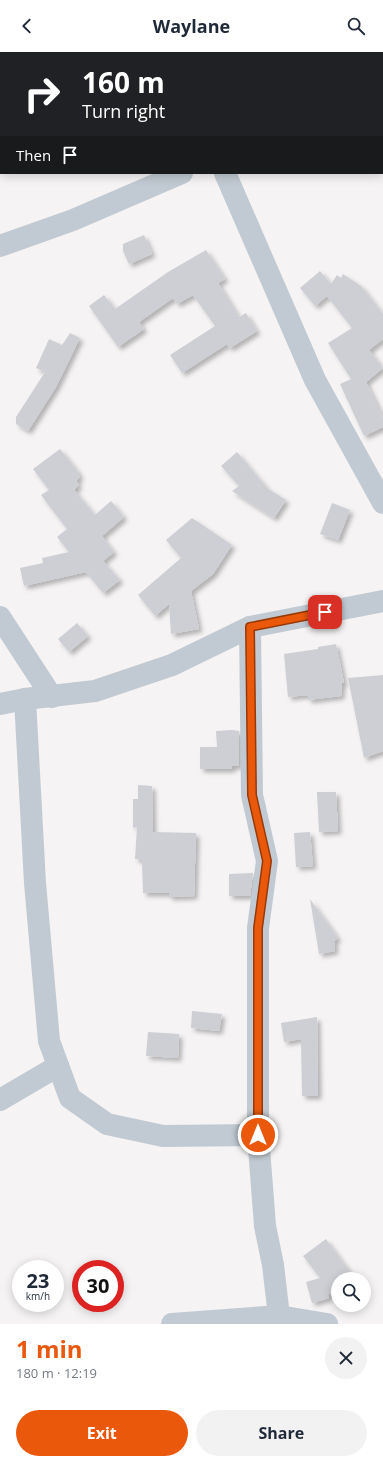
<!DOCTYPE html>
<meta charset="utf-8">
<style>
:root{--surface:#fff;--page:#f2f2f3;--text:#1f2937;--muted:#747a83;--accent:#ea580c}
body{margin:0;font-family:"Open Sans",sans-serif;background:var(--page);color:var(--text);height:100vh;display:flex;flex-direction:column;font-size:15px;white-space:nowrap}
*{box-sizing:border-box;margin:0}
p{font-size:13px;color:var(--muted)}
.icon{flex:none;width:22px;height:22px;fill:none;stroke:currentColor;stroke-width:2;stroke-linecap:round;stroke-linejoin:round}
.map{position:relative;height:1272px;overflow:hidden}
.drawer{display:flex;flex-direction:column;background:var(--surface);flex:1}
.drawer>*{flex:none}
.top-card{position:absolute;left:0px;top:0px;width:383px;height:122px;box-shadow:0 2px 10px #0003;background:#202124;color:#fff;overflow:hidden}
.fabs{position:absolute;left:331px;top:1220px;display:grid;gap:8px}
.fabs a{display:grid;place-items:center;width:40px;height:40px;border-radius:50%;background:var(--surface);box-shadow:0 2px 10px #0003;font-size:20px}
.speed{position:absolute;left:12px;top:1208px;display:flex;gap:8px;font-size:20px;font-weight:700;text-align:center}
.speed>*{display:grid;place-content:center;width:52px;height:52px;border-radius:50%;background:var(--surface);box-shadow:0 2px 10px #0003;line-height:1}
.speed small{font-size:10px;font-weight:400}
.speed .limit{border:6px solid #d22;background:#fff;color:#111}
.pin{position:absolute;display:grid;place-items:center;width:34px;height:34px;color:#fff;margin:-17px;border-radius:8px;box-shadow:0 2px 6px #0006}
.me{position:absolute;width:44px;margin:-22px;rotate:0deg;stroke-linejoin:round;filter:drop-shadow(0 0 3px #0008)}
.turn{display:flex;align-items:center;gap:14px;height:84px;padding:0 16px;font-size:18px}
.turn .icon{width:52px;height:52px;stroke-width:2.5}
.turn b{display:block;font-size:28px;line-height:34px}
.then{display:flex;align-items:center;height:38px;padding:0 16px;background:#0003;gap:8px;font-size:15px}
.round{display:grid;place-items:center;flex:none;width:42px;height:42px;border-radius:21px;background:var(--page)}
.overview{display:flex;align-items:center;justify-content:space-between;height:68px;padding:0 16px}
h1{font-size:24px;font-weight:700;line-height:30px;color:var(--accent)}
.button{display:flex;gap:8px;margin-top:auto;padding:8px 16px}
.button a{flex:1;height:46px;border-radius:24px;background:var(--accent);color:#fff;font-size:16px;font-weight:700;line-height:46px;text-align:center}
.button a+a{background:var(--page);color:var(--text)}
header{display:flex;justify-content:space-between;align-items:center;height:52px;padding:0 16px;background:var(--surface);font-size:18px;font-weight:700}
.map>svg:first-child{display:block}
.building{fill:#cdcfd5;filter:url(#shadow)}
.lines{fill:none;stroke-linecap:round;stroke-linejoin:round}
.minor{stroke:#c1cad2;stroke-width:22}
.route-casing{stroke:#983908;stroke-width:10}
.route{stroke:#ea580c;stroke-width:7}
</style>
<header><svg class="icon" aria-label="back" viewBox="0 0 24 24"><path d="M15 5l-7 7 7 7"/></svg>Waylane<svg class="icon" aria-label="search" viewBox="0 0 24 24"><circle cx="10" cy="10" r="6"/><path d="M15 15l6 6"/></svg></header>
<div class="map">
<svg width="383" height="1272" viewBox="0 0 383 1272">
<defs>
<filter id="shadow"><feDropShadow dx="3.5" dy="3.5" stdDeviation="2" flood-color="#0004"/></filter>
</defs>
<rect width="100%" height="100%" fill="#f5f3f3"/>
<g class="building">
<polygon points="144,183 152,202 129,212 123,199 123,192"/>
<polygon points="206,198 225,227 218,231 239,265 246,261 257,279 230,296 227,292 182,321 170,303 215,274 193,243 177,252 173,246 139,270 144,277 118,295 89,254 104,243 115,257 168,220"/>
<polygon points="320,219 331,232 337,223 341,226 343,222 361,234 383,262 383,287 369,298 383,316 366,330 383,366 383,375 364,384 340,332 351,327 328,291 352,276 327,244 315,254 300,236"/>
<polygon points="70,281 80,286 56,335 28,379 16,372 16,365 45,320 36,316 49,287 62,293"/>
<polygon points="60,397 79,421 78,422 80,425 76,429 79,433 74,438 95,463 111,449 124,465 102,484 114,500 103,509 120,528 103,541 86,520 24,534 20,516 43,511 42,506 69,500 57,485 67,477 41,443 49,438 33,417"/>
<polygon points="237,400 267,436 286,448 274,466 232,439 239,434 221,414"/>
<polygon points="332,451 350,458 338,488 320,482"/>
<polygon points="192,466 232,493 213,522 191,539 199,577 171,582 169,552 155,564 138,543 181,506 166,488"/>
<polygon points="77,571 88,584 69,600 58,587"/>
<polygon points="336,592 344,631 342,631 341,644 308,648 308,643 288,645 284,602 318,597 318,595"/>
<polygon points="383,623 383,699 364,706 348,626"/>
<polygon points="232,678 239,679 239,714 232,714 232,717 200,717 200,695 217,695 216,679"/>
<polygon points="138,733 152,734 153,780 196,781 194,844 169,845 169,841 143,841 142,808 135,807 137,775 133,776 133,747 138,747"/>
<polygon points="317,740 336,740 338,779 319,780"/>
<polygon points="310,780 313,814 296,815 294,781"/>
<polygon points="253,821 250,844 229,844 229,822"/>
<polygon points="310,847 338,886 334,889 335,899 319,902"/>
<polygon points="192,959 222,962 219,979 191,976"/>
<polygon points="317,965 318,1044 302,1044 301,987 284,990 281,971"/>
<polygon points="148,980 179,982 178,1006 146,1004"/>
<polygon points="326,1187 355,1227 338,1227 338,1252 330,1241 328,1242 329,1246 312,1251 306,1230 320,1226 303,1204"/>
</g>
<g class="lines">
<g class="minor">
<polyline points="173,0 173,1"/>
<polyline points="46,1 47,0"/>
<polyline points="382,32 383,32"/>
<polyline points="0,68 1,67"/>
<polyline points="225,121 315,328 383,451"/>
<polyline points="0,194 73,168 182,121"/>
<polyline points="0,565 52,645"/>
<polyline points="250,575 252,743 267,809 258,876 258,1083 265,1174 273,1213 279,1264 282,1272"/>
<polyline points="25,647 35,831 49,989 70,1046 107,1072 163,1084 258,1083"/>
<polyline points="0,652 25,647 95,639 172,613 250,575 383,549"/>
<polyline points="0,1048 58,1014"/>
<polyline points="172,1272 279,1264 327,1272"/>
</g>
</g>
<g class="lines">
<g class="route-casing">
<polyline id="route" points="258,1083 258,876 267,809 252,743 250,575 325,560"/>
</g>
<use href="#route" class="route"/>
</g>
</svg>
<div class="fabs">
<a><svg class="icon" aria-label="search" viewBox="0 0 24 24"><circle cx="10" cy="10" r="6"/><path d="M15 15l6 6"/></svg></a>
</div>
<div class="speed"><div>23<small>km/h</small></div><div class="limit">30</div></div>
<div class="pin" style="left:325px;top:560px;background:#d93025"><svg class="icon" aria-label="arrive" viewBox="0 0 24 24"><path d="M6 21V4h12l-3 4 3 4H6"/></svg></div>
<svg class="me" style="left:258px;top:1083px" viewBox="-20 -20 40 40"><circle r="17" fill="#ea580c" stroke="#fff" stroke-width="3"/><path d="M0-11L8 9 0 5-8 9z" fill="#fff"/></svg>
<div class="top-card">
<div class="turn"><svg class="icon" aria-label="right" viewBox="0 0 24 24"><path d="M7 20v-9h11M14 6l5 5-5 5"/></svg><div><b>160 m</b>Turn right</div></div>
<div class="then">Then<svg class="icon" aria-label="arrive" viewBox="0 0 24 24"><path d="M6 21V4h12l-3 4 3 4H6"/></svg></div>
</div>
</div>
<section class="drawer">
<div class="overview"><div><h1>1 min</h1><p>180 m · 12:19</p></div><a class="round"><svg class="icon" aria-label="close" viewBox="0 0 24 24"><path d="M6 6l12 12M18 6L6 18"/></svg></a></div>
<div class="button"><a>Exit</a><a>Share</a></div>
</section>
